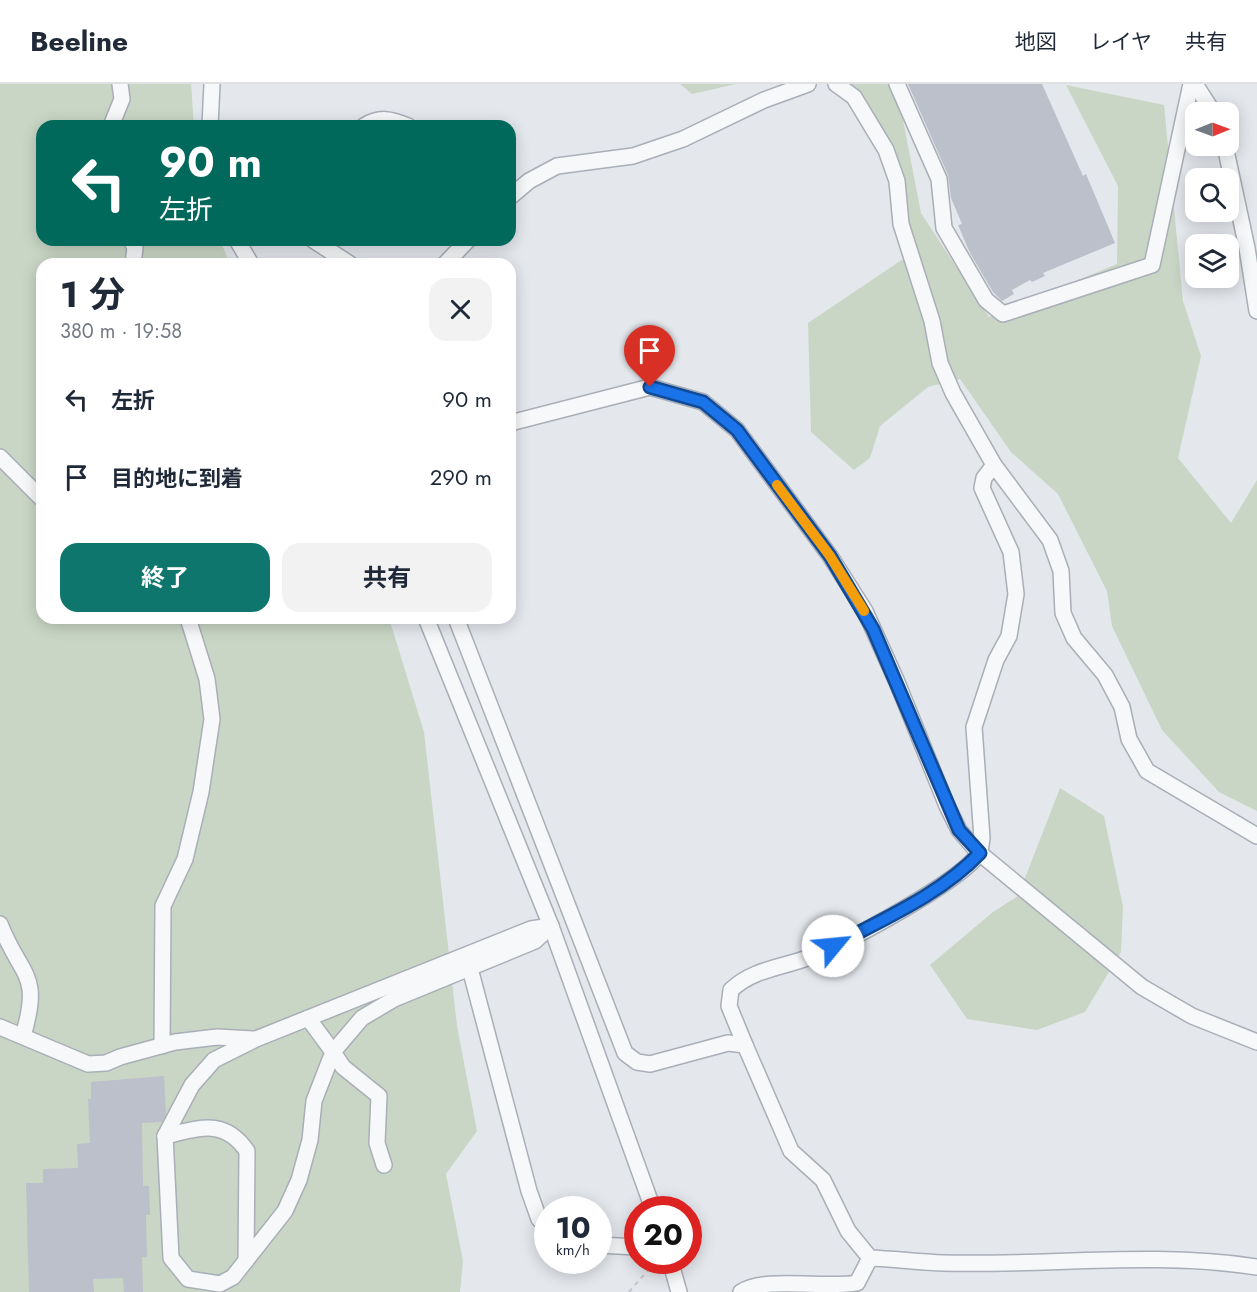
<!DOCTYPE html>
<html lang="ja">
<meta charset="utf-8">
<style>
:root{--surface:#fff;--page:#f2f2f3;--text:#1f2937;--muted:#747a83;--line:#e0e1e3;--accent:#0f766e}
body{margin:0;font-family:Jost,"Noto Sans JP",sans-serif;background:var(--page);color:var(--text);height:100vh;display:flex;flex-direction:column;font-size:22px;white-space:nowrap}
*{box-sizing:border-box;margin:0}
p{font-size:20px;color:var(--muted)}
.icon{flex:none;width:33px;height:33px;fill:none;stroke:currentColor;stroke-width:2;stroke-linecap:round;stroke-linejoin:round}
.map{position:relative;flex:1;overflow:hidden}
.panel{position:absolute;left:36px;top:174px;width:480px;height:366px;display:flex;flex-direction:column;background:var(--surface);border-radius:18px;box-shadow:0 3px 15px #0003}
.panel>*{flex:none}
.guide{position:absolute;left:36px;top:36px;width:480px;height:126px;border-radius:18px;box-shadow:0 3px 15px #0003;background:#00695c;color:#fff;overflow:hidden}
.needle{width:39px;rotate:89deg}
.fabs{position:absolute;left:1185px;top:18px;display:grid;gap:12px}
.fabs a{display:grid;place-items:center;width:54px;height:54px;border-radius:12px;background:var(--surface);box-shadow:0 3px 15px #0003;font-size:30px}
.speed{position:absolute;left:534px;top:1112px;display:flex;gap:12px;font-size:30px;font-weight:700;text-align:center}
.speed>*{display:grid;place-content:center;width:78px;height:78px;border-radius:50%;background:var(--surface);box-shadow:0 3px 15px #0003;line-height:1}
.speed small{font-size:15px;font-weight:400}
.speed .limit{border:9px solid #d22;background:#fff;color:#111}
.pin{position:absolute;display:grid;place-items:center;width:51px;height:51px;color:#fff;margin:-62px -26px;border-radius:50% 50% 50% 0;rotate:-45deg;box-shadow:0 0 6px #0007}
.pin .icon{rotate:45deg}
.me{position:absolute;width:66px;margin:-33px;rotate:62deg;stroke-linejoin:round;filter:drop-shadow(0 0 4px #0008)}
.turn{display:flex;align-items:center;gap:21px;height:126px;padding:0 24px;font-size:27px}
.turn .icon{width:78px;height:78px;stroke-width:2.5}
.turn b{display:block;font-size:42px;line-height:51px}
.round{display:grid;place-items:center;flex:none;width:63px;height:63px;border-radius:18px;background:var(--page)}
.overview{display:flex;align-items:center;justify-content:space-between;height:102px;padding:0 24px}
h1{font-size:36px;font-weight:700;line-height:45px}
.primary-button{display:flex;gap:12px;margin-top:auto;padding:12px 24px}
.primary-button a{flex:1;height:69px;border-radius:18px;background:var(--accent);color:#fff;font-size:24px;font-weight:700;line-height:69px;text-align:center}
.primary-button a+a{background:var(--page);color:var(--text)}
ul{padding:0;list-style:none}
li{display:flex;align-items:center;gap:18px;height:78px;padding:0 24px}
li div{flex:1}
li b{display:block;font-size:22px}
li em{font-style:normal}
header{display:flex;align-items:center;gap:36px;box-sizing:border-box;height:84px;padding:0 30px;background:var(--surface);border-bottom:2px solid var(--line)}
header strong{font-size:28px}
nav{display:flex;gap:33px;margin-inline-start:auto;font-size:21px}
.map>svg:first-child{display:block}
.green{fill:#c9d6c5}
.building{fill:#bbc0ca}
.lines{fill:none;stroke-linecap:round;stroke-linejoin:round}
.minor-casing{stroke:#a9aeb7;stroke-width:18}
.path{stroke:#c2c5cb;stroke-width:2;stroke-dasharray:4.5 4.5;stroke-linecap:butt}
.minor{stroke:#f7f8fa;stroke-width:15}
.route-casing{stroke:#114b97;stroke-width:15}
.route{stroke:#1a73e8;stroke-width:10}
.slow{stroke:#f59e0b;stroke-width:10}
</style>
<header>
<strong>Beeline</strong>
<nav><a>地図</a><a>レイヤ</a><a>共有</a></nav>
</header>
<div class="map">
<svg width="1257" height="1208" viewBox="0 0 1257 1208">
<rect width="100%" height="100%" fill="#e4e7ec"/>
<g class="green">
<polygon points="0,0 191,0 194,42 42,42 42,156 220,156 230,180 42,180 42,534 389,534 424,648 457,942 477,1047 446,1090 463,1177 460,1208 0,1208"/>
<polygon points="680,0 736,0 692,10"/>
<polygon points="849,0 894,0 898,10 921,129 989,233 1117,180 1118,102 1066,1 1164,21 1183,217 1201,272 1178,374 1231,439 1257,396 1257,727 1219,708 1162,646 1112,542 1107,507 1058,410 1011,368 960,295 928,303 880,342 870,374 854,386 811,348 808,239 918,165"/>
<polygon points="1060,704 1104,732 1123,823 1121,868 1085,928 1037,946 967,935 930,881 993,828 1018,812"/>
</g>
<g class="building">
<polygon points="908,0 1042,0 1083,92 1086,90 1115,159 1043,189 1045,192 1032,198 1030,196 1012,206 1014,210 1002,217 993,208 970,169 958,141 962,140 951,114 948,91"/>
<polygon points="164,992 166,1030 162,1038 142,1039 143,1102 149,1102 150,1131 146,1131 147,1173 142,1173 143,1208 124,1208 123,1194 93,1195 94,1208 29,1208 26,1099 43,1099 43,1085 78,1084 77,1060 90,1059 88,1015 91,1015 91,998"/>
</g>
<g class="lines">
<g class="minor-casing">
<g id="minor">
<polyline points="836,0 854,13 886,66 897,97 901,140 932,237 940,279 953,309 994,381 1050,456 1061,487 1063,529 1074,554 1105,591 1122,623 1129,655 1147,687 1257,752"/>
<polyline points="897,0 939,95 944,144 986,216 1003,230 1152,181 1191,0"/>
<polyline points="1195,0 1213,28"/>
<polyline points="111,42 122,15 120,0"/>
<polyline points="210,42 212,0"/>
<path d="M364,42C380,32 391,35 408,42"/>
<polyline points="1225,62 1247,164 1257,227"/>
<polyline points="510,113 529,97 557,82 633,72 683,55 764,16 808,0"/>
<polyline points="131,156 135,164 133,180"/>
<polyline points="237,156 251,180"/>
<polyline points="313,156 350,180"/>
<polyline points="445,180 468,156"/>
<polyline points="510,339 650,303 703,318 737,346 830,472 865,527 897,598 947,722 959,746 977,767 1142,903 1192,932 1257,958"/>
<polyline points="0,373 42,415"/>
<polyline points="426,534 551,842 653,1125"/>
<path d="M456,534L625,969L637,978L650,980L728,959L745,961L791,1067L823,1096L848,1147L870,1174C894,1175 919,1178 943,1179C1048,1182 1153,1167 1257,1183"/>
<path d="M0,840C21,894 42,888 23,952"/>
<polyline points="468,877 529,1107 539,1135 548,1144"/>
<polyline points="308,934 333,968 314,1017 310,1056 299,1096 285,1127 233,1193 220,1200 188,1195 171,1174 165,1052 192,1001 214,976 256,955 531,845 551,842"/>
<polyline points="0,943 88,980 106,979 120,973 175,958 217,953 253,955"/>
<path d="M745,961L729,922L731,906C753,885 781,884 810,873C846,859 956,800 978,771C981,767 981,760 982,754L974,643L996,576L1009,552L1016,510L1011,468L982,404L984,394L994,381"/>
<polyline points="162,962 163,822 185,775 201,708 212,635 207,595 188,534"/>
<path d="M165,1052C200,1044 224,1034 247,1067L246,1177"/>
<polyline points="384,1081 377,1059 379,1012 343,983 333,968 362,934 394,915 535,857 551,842"/>
<polyline points="598,1161 638,1163"/>
<polyline points="670,1176 679,1208"/>
<path d="M741,1208C765,1192 825,1205 857,1199L870,1174"/>
</g>
</g>
<polyline class="path" points="629,1208 655,1178"/>
<use href="#minor" class="minor"/>
</g>
<g class="lines">
<g class="route-casing">
<path id="route" d="M650,303L703,318L737,346L830,472L873,545L959,746L980,769C940,811 883,835 833,862"/>
</g>
<use href="#route" class="route"/>
<polyline class="slow" points="777,401 830,472 864,527"/>
</g>
</svg>
<div class="fabs">
<a><svg class="needle" viewBox="-14 -14 28 28"><path d="M0-13l5 13h-10z" fill="#e53935"/><path d="M0 13l5-13h-10z" fill="#747a83"/></svg></a>
<a><svg class="icon" aria-label="search" viewBox="0 0 24 24"><circle cx="10" cy="10" r="6"/><path d="M15 15l6 6"/></svg></a>
<a><svg class="icon" aria-label="layers" viewBox="0 0 24 24"><path d="M12 4l9 5-9 5-9-5zM3 14l9 5 9-5"/></svg></a>
</div>
<div class="speed"><div>10<small>km/h</small></div><div class="limit">20</div></div>
<div class="pin" style="left:650px;top:303px;background:#d93025"><svg class="icon" aria-label="arrive" viewBox="0 0 24 24"><path d="M6 21V4h12l-3 4 3 4H6"/></svg></div>
<svg class="me" style="left:833px;top:862px" viewBox="-20 -20 40 40"><circle r="19" fill="#fff"/><path d="M0-13L10 11 0 6-10 11z" fill="#1a73e8"/></svg>
<div class="guide">
<div class="turn"><svg class="icon" aria-label="left" viewBox="0 0 24 24"><path d="M17 20v-9H6M10 6l-5 5 5 5"/></svg><div><b>90 m</b>左折</div></div>
</div>
<section class="panel">
<div class="overview"><div><h1>1 分</h1><p>380 m · 19:58</p></div><a class="round"><svg class="icon" aria-label="close" viewBox="0 0 24 24"><path d="M6 6l12 12M18 6L6 18"/></svg></a></div>
<ul>
<li><svg class="icon" aria-label="left" viewBox="0 0 24 24"><path d="M17 20v-9H6M10 6l-5 5 5 5"/></svg><div><b>左折</b></div><em>90 m</em></li>
<li><svg class="icon" aria-label="arrive" viewBox="0 0 24 24"><path d="M6 21V4h12l-3 4 3 4H6"/></svg><div><b>目的地に到着</b></div><em>290 m</em></li>
</ul>
<div class="primary-button"><a>終了</a><a>共有</a></div>
</section>
</div>
